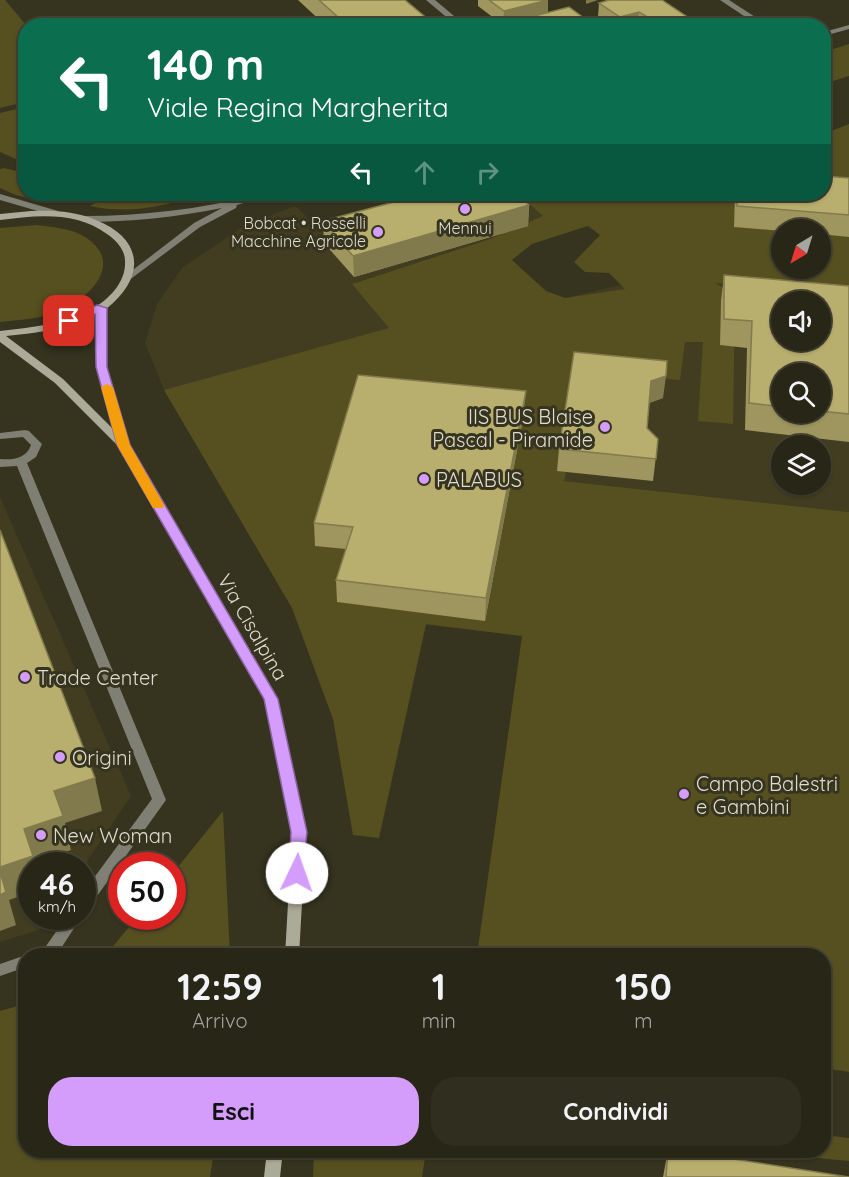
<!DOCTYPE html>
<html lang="it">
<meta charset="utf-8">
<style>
:root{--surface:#282616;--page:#302e1f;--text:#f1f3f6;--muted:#a5a5a1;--line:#444335;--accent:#d49cfb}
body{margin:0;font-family:Quicksand,sans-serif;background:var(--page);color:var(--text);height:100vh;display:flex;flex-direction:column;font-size:22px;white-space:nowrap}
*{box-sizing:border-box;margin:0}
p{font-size:20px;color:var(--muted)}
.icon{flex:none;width:33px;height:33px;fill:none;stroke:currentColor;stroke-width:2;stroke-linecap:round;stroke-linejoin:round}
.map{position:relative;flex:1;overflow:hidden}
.drawer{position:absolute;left:18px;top:948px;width:813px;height:210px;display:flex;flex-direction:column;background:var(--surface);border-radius:24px;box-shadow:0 2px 4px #0004,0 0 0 2px var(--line)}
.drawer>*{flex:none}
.guide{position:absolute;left:18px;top:18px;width:813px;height:183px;border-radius:24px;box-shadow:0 2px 4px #0004,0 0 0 2px var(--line);background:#0b6e4f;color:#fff;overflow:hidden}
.needle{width:39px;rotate:218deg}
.fabs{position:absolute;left:771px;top:219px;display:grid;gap:12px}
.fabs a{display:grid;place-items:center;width:60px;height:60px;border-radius:50%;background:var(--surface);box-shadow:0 2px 4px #0004,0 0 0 2px var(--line);font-size:30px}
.speed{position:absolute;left:18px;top:852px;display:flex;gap:12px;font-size:30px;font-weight:700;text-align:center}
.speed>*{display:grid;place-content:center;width:78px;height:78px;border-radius:50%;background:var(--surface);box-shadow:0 2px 4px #0004,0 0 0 2px var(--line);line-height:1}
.speed small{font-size:15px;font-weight:400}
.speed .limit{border:9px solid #d22;background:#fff;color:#111}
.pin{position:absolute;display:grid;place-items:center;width:51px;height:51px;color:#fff;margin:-26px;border-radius:12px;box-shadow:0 3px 9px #0006}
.me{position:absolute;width:66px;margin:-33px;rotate:3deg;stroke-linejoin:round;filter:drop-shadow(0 0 4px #0008)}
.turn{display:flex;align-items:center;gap:21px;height:126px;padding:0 30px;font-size:27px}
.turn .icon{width:78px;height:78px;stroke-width:2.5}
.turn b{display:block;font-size:42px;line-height:51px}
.lanes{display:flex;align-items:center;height:57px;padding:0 30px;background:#0003;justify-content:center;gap:30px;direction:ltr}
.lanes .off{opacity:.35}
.eta{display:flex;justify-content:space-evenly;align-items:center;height:102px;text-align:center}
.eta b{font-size:36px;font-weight:700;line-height:42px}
.primary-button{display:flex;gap:12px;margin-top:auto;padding:12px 30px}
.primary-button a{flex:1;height:69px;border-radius:24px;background:var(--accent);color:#111;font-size:24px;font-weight:700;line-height:69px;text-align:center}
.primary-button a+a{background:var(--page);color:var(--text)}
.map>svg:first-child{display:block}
.built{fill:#423d20;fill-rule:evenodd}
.green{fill:#564f1f;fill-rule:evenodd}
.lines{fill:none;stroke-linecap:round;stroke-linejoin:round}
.service{fill:#807f74;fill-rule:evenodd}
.minor{fill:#807f74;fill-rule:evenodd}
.tertiary{fill:#807f74;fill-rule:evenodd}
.secondary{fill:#acaa99;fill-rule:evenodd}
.wall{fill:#9e965e;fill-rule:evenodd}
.shaded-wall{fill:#817a4c}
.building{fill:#b8ae6d;stroke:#817a4c;stroke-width:1.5;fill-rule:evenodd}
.route{fill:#d49cfb;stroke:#8a65a3;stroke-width:1.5}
.slow{fill:#f59e0b}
.poi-dot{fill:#d49cfb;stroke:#36331e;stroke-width:2}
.labels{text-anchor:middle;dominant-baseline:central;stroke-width:6;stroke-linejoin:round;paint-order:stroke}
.far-poi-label{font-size:16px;fill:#deddd0;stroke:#36331e;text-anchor:end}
.poi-label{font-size:20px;fill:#deddd0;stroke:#36331e;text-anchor:start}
.street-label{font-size:20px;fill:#deddd0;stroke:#36331e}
</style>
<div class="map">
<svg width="849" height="1177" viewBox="0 0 849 1177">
<rect width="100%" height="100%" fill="#36331e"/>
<g class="built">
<path d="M849,124V512L564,481L541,638L426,625L379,838L353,835L333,719L292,608L164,390L145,343L157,304L183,267L244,226L295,206L327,235L470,194H518L544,216L490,239L352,284L390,327L538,283L546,291L566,298L658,276L824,194V134ZM782,230H820V268H782ZM782,302H820V340H782ZM782,374H820V412H782ZM782,446H820V484H782Z"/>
<polygon points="0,497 131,796 83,867 32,866 32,916 48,917 39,930 0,942"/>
</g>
<g class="green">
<polygon points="0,0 5,0 26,25 25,102 0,108"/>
<polygon points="849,44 849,76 824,84 824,52"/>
<polygon points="25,107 26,107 25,163 0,152 0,113"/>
<polygon points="849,124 849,194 824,192 824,134"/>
<path d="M4,168L25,173L26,194H87C61,207 25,201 0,188V169Z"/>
<path d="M110,194H206C167,205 131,215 90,206Z"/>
<path d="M518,194H743L782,230V268H820L821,232L849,234V295L715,283L735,295L733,424L698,421L703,342H685L680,380L590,372L564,481L849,512V1072L824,1068V956L477,955L522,636L426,624L379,838L353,835L333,719L292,608L164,390L389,328L352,284L490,239L543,216ZM588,226L600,235L574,262L585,272L609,273L625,289L565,298L546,291L512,260L532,244Z"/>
<path d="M36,225C52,227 71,228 85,237C126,263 89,299 59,311C40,319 20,320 0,322V228Z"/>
<polygon points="223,811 230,955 106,955 137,917 172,916 173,873"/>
<polygon points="25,1004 26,1150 214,1151 210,1177 0,1177 0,1011"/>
<polygon points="824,1135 849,1138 849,1161 742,1151 824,1150"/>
<polygon points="314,1151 314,1150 426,1151 422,1177 313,1177"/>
</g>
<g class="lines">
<g class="service">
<path d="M25,430L29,431L42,444L36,457L27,463L166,800L87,910L82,912V894L152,799L17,466L0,467V459C13,460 26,459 31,445L23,437L0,439V433Z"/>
<polygon points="67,916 82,916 56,956 34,956 36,952 44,949"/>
<polygon points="26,955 28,956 26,956 26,967 0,976 0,964"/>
</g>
<g class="minor">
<polygon points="426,0 435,0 466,26 457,26"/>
<polygon points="720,0 729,0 769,26 759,26"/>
<polygon points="0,194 58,211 60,213 55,216 0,200"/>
</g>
<g class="tertiary">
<polygon points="849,25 849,29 824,36 824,32"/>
<path d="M260,194H274L237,205L236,208L200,227L128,281L123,278L125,276L194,223L222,208C176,217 131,222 84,222L79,219L84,216C144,216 202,209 260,194Z"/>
</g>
<g class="secondary">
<path d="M31,211C53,210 75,211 96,220C144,239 146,278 106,309L107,367L128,445L277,699L306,832L299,956H285L292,832L265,699L119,447L55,383L0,342V331C34,327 69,324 98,305C111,297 125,281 125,264C126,251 118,242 107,234C77,211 36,215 0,220V214ZM96,314L97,367L113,429L63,379L6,336C37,333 68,329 96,314Z"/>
<polygon points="267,1150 283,1150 280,1177 264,1177"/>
</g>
</g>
<g class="wall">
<polygon points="298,0 405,0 436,26 326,26"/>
<polygon points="478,0 548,0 548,13 595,26 515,26 515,22 503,25 478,6"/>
<polygon points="599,3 695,22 695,26 611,26 598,17"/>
<polygon points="849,178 849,237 820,234 820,230 782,230 782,231 734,227 735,194 824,194"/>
<polygon points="529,205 528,226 354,277 324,243 323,221"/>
<path d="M724,275L849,286V442L745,430L747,348L720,345L721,301ZM782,374H820V412H782Z"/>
<polygon points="574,352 663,398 649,403 647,428 658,439 653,481 557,471 559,449"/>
<polygon points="524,413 485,621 337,602 336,580 346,549 315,546 314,523"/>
<polygon points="668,1150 849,1177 663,1177"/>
</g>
<g class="shaded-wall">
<polygon points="548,0 548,14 515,21 515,22 503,25 504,11"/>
<polygon points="586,0 598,0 586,4"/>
<polygon points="639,12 638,26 632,22 632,26 619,26 620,17"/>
<polygon points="695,22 695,26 683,26"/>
<polygon points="529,205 528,226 354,277 353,256"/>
<polygon points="666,376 663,398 649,403 651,381"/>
<polygon points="526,391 524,413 485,621 486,598"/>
<polygon points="95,778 102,811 65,823 71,850 35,862 36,866 32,866 32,892 9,900 16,925 0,931 0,867 24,829 54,791"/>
</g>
<g class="building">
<polygon points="319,0 405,0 436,26 348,26"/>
<polygon points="489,0 548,0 504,11"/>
<polygon points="609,0 662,0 695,22 683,26 637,26 632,22 649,18 639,12 620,17 599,3"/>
<polygon points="569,7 595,26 521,26 515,21"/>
<polygon points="824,176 849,178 849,215 737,206 737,194 824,194"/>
<polygon points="424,194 517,194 529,205 353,256 323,221"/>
<path d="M724,275L849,286V414L820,411V374H782V407L749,403L752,321L724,319ZM782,302H820V340H782Z"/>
<polygon points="574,352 667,361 666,376 651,381 647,428 658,439 656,459 559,449"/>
<polygon points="358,375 526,391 486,598 336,580 353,527 314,523"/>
<polygon points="0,530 95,778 54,791 63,816 24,829 33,856 0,867"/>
<polygon points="0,872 6,892 0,895"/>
<polygon points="668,1150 676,1150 849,1177 666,1177"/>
</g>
<polygon class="route" points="97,305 107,308 107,367 130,445 278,699 307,832 302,878 297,880 289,873 291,832 264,699 117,445 96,367 95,314 69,325 64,321"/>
<polygon class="slow" points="107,384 113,387 130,445 164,505 163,508 153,508 117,445 101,387"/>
<g class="poi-dot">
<circle cx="465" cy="209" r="6"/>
<circle cx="378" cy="232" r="6"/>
<circle cx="605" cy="427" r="6"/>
<circle cx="424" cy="479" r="6"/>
<circle cx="25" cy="677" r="6"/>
<circle cx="60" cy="757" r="6"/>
<circle cx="684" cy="794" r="6"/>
<circle cx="41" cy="835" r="6"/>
</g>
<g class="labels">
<g class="far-poi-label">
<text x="366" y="223">Bobcat • Rosselli<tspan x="366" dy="18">Macchine Agricole</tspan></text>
<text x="465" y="228" text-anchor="middle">Mennui</text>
</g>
<g class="poi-label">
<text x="593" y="416" text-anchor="end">IIS BUS Blaise<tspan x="593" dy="23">Pascal - Piramide</tspan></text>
<text x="436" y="479">PALABUS</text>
<text x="37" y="677">Trade Center</text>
<text x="72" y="757">Origini</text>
<text x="696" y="783">Campo Balestri<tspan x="696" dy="23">e Gambini</tspan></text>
<text x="53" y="835">New Woman</text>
</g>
<g class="street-label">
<text transform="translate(253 627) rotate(60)">Via Cisalpina</text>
</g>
</g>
</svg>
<div class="fabs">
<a><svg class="needle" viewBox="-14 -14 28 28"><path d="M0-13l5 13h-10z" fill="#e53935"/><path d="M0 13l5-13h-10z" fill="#a5a5a1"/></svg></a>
<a><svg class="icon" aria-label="sound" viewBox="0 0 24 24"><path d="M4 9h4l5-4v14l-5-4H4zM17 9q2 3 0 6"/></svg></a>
<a><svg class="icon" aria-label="search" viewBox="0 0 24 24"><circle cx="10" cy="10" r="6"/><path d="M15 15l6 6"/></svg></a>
<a><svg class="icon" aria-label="layers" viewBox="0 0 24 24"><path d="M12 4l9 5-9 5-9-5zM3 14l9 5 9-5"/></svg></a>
</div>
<div class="speed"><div>46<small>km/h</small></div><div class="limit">50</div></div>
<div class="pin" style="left:69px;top:321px;background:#d93025"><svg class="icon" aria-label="arrive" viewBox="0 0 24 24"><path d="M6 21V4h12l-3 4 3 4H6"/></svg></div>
<svg class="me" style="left:297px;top:873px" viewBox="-20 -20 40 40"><circle r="19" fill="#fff"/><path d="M0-13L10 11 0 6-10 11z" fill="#d49cfb"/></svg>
<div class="guide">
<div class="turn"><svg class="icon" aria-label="left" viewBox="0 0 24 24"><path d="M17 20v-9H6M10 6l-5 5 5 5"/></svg><div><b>140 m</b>Viale Regina Margherita</div></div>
<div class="lanes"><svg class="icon" aria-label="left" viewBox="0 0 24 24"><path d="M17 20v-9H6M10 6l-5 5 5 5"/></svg><svg class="icon off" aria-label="ahead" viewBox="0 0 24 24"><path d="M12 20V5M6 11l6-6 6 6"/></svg><svg class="icon off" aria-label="right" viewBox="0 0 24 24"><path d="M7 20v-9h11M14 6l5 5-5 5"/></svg></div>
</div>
<section class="drawer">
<div class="eta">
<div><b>12:59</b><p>Arrivo</p></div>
<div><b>1</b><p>min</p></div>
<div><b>150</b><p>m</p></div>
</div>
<div class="primary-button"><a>Esci</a><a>Condividi</a></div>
</section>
</div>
